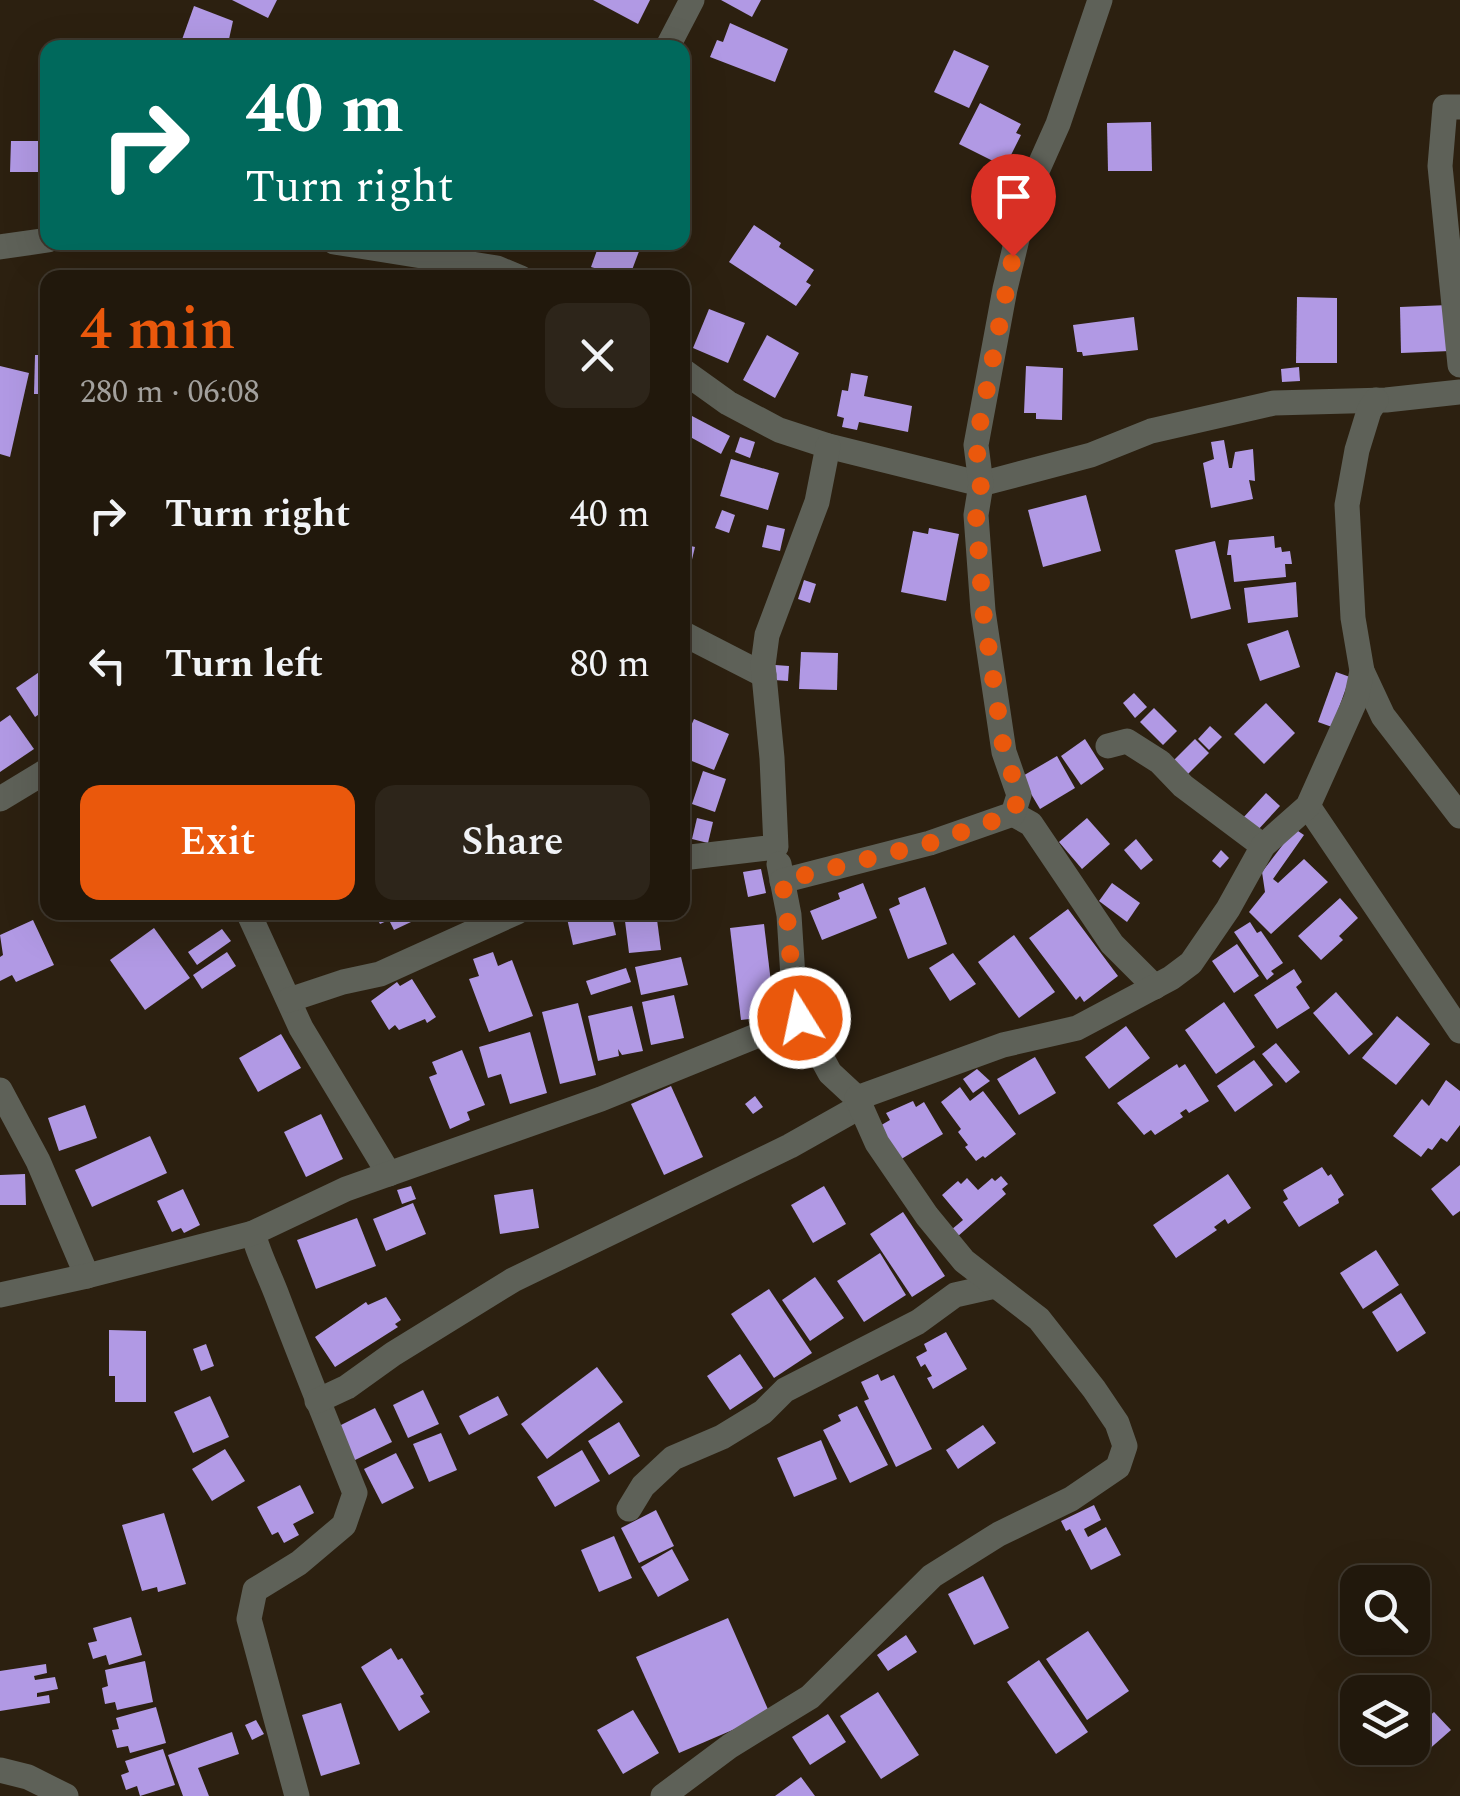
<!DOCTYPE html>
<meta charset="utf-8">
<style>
:root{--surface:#21180c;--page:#2d251a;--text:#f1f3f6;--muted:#a2a09d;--line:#3e372d;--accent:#ea580c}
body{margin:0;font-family:Spectral,serif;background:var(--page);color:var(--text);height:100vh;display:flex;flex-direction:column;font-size:38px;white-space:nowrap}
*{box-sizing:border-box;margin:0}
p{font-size:32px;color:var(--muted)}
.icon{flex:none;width:55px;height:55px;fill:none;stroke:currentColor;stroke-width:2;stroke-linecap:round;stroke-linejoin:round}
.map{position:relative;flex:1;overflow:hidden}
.details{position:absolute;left:40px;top:270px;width:650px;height:650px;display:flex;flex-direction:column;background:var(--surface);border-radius:20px;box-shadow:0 10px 40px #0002,0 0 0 2px var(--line)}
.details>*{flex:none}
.guide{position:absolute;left:40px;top:40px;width:650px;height:210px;border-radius:20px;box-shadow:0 10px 40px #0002,0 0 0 2px var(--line);background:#00695c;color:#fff;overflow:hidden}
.buttons{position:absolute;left:1340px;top:1565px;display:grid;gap:20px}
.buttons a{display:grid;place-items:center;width:90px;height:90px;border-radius:20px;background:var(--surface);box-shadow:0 10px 40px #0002,0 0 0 2px var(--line);font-size:50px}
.pin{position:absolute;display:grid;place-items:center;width:85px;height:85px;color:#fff;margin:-102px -42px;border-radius:50% 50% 50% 0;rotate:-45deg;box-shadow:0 0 10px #0007}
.pin .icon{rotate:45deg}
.me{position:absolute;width:110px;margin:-55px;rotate:350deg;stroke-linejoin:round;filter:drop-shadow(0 0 8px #0008)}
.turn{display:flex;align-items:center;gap:35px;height:210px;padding:0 40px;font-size:45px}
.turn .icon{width:130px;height:130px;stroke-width:2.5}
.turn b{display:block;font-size:70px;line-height:85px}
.round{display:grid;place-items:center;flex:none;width:105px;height:105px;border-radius:20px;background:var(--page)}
.head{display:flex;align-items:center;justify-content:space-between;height:170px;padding:0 40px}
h1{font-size:60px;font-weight:600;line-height:75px;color:var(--accent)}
.button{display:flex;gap:20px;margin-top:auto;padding:20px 40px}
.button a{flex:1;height:115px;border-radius:20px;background:var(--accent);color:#fff;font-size:40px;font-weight:600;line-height:115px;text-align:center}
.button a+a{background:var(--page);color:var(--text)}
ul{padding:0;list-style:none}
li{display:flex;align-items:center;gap:30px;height:150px;padding:0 40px}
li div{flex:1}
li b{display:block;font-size:38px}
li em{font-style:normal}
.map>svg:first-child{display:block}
.building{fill:#b199e4}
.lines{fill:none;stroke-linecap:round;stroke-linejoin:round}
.minor{stroke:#5e6158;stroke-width:25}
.route{stroke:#ea580c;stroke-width:18;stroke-dasharray:0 32.4}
</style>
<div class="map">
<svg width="1460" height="1796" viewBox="0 0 1460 1796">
<rect width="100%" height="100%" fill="#2c2010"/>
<g class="building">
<polygon points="232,0 277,0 268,18"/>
<polygon points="593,0 650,0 638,24"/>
<polygon points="721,0 761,0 752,17"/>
<polygon points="194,6 233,21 227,48 179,48"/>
<polygon points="730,23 788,49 775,82 710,57 717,40 723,42"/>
<polygon points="954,50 989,66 969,108 934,92"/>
<polygon points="980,103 1021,124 1016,133 1021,135 1005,167 959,144"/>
<polygon points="1151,122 1152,171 1108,171 1107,123"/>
<polygon points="11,141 48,141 48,172 10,172"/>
<polygon points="754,225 781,243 779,247 814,270 806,282 811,285 796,306 729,262"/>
<polygon points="600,242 641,246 629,278 591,267"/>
<polygon points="1297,297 1337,298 1337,363 1296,363"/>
<polygon points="1449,305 1450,351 1401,353 1400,307"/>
<polygon points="709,309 745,323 728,363 693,348"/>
<polygon points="1134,317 1138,350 1083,356 1082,352 1077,352 1073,325"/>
<polygon points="767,335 799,353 775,398 743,380"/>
<polygon points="35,355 48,355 48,394 34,394"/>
<polygon points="0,366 29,373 10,457 0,454"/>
<polygon points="1026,366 1063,368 1062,420 1036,419 1036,413 1024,413"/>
<polygon points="1299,367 1300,381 1282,382 1281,369"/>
<polygon points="851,373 868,376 864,396 912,406 908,432 859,422 857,430 842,427 844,418 837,416 842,390 848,391"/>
<polygon points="692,416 730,436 721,454 683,433"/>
<polygon points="740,437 755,442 750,458 735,452"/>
<polygon points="1224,440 1229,468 1232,468 1235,452 1253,449 1255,481 1249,480 1253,499 1211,508 1203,463 1214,459 1211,442"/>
<polygon points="731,459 779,473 768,510 720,496"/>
<polygon points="1086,495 1101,551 1043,567 1028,510"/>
<polygon points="722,510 735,515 729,533 715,528"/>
<polygon points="767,525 785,529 780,551 762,547"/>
<polygon points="929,528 959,534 946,601 901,592 913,531 928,534"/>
<polygon points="1274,536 1275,548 1281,547 1282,552 1290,551 1292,564 1285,564 1286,577 1234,582 1231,555 1227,555 1229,540"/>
<polygon points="1215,541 1231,609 1191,619 1175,550"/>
<polygon points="682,544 695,547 684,593 682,593"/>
<polygon points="804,580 816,584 810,603 798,599"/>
<polygon points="1296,582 1298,617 1248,623 1244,588"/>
<polygon points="1288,630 1300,667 1260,681 1247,644"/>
<polygon points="801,652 838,653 837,690 799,689"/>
<polygon points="775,665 789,666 788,681 774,680"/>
<polygon points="48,666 48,708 35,717 16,688"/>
<polygon points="1336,672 1350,677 1332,727 1318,722"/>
<polygon points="1134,693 1147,707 1135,718 1123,703"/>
<polygon points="1266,703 1295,733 1264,764 1234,734"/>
<polygon points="1154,708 1177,731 1163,745 1140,722"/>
<polygon points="10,715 34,749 0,772 0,722"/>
<polygon points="694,719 729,734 714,770 682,757 682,746"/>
<polygon points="1210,726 1222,737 1209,750 1198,739"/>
<polygon points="1085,739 1104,769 1081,785 1061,756"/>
<polygon points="1195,739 1209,753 1186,776 1172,762"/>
<polygon points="1057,756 1075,788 1040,809 1021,777"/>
<polygon points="703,771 726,779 715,812 692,804"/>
<polygon points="1266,793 1280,806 1256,832 1242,819"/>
<polygon points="697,818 713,822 708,843 692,839"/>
<polygon points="1087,818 1110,844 1082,869 1059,842"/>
<polygon points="1295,829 1304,835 1273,879 1278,883 1304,859 1328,882 1271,934 1249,912 1265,892 1262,872"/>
<polygon points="1136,839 1153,860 1141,870 1124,850"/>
<polygon points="1221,850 1229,858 1220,868 1212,861"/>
<polygon points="761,869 766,893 748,897 743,872"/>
<polygon points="863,883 877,918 822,940 810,911 840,899 838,893"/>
<polygon points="1112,883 1140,903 1127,922 1099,901"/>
<polygon points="925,887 947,944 908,959 889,909 900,904 898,898"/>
<polygon points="1340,898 1358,918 1339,936 1343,940 1321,960 1298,936"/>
<polygon points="1068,909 1118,976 1084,1002 1080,996 1076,1000 1029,938"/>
<polygon points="374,912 417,912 409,917 411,922 394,930 389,920 380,924"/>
<polygon points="575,912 611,912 616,935 573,945 566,914"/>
<polygon points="656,912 661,950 629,953 624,913"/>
<polygon points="33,920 54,965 16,982 12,975 0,981 0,957 3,955 0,935"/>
<polygon points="1250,922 1257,933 1261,931 1283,963 1271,971 1274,974 1267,980 1234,932"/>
<polygon points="764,924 775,1016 741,1020 730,928"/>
<polygon points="154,928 190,978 145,1010 110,960"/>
<polygon points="222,929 231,941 197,965 188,952"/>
<polygon points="1014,935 1055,992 1019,1018 978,962"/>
<polygon points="1237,944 1259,976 1234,993 1212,961"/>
<polygon points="227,952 236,966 202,989 193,975"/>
<polygon points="493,952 498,966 512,960 533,1016 489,1032 469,979 479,976 473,959"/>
<polygon points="953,953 976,984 950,1001 929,968"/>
<polygon points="681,957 688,985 641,995 635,967"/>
<polygon points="626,968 631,982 591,995 586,981"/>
<polygon points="1294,969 1302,982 1296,987 1310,1008 1277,1029 1254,995"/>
<polygon points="412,979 436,1017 427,1023 425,1019 399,1030 395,1025 389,1030 371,1001 397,982 400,986"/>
<polygon points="1336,992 1373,1034 1349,1055 1313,1013"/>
<polygon points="674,995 684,1038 651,1045 642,1002"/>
<polygon points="1224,1002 1255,1047 1216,1074 1185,1030"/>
<polygon points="578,1003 596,1075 560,1084 542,1012"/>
<polygon points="632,1006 643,1051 622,1055 618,1049 619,1056 598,1061 588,1016"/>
<polygon points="1397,1016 1430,1044 1396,1085 1362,1058"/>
<polygon points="1126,1026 1150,1058 1109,1089 1085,1057"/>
<polygon points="530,1032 547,1093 510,1104 501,1074 488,1078 479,1047"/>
<polygon points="281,1034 301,1068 258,1092 239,1058"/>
<polygon points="1276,1043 1300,1072 1286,1083 1262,1054"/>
<polygon points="462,1050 485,1105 467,1112 470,1120 450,1129 429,1077 437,1074 432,1062"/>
<polygon points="1035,1057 1056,1093 1019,1115 997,1079"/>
<polygon points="1254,1060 1273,1085 1235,1112 1217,1086"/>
<polygon points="1177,1064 1179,1068 1185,1064 1209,1101 1189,1113 1186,1109 1180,1113 1183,1117 1155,1135 1151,1130 1144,1135 1117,1103"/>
<polygon points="977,1069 990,1081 973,1093 963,1079"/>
<polygon points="1446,1080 1460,1091 1460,1125 1447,1142 1441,1138 1432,1150 1428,1148 1421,1157 1393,1136 1422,1099 1429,1106"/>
<polygon points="671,1086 703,1157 664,1175 631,1104"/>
<polygon points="960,1087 970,1101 983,1091 1016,1134 985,1158 983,1156 976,1161 965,1147 968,1145 958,1132 961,1129 941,1102"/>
<polygon points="755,1096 763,1107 753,1114 745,1104"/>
<polygon points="913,1101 916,1107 924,1102 943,1134 898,1161 878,1127 890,1120 886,1113"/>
<polygon points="85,1105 97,1138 59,1151 48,1118"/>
<polygon points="321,1114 343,1159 306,1177 284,1132"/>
<polygon points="150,1136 167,1173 92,1207 75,1170"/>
<polygon points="1460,1165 1460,1211 1453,1216 1431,1189"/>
<polygon points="1322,1167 1328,1176 1331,1174 1344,1195 1338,1199 1339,1203 1299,1227 1283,1202 1288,1199 1283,1190"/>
<polygon points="25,1174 26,1205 0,1205 0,1175"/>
<polygon points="1228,1174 1251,1208 1228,1224 1225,1219 1214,1227 1217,1230 1176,1258 1153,1225"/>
<polygon points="1001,1176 1008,1184 1002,1189 1006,1194 957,1237 951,1230 963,1220 942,1195 958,1181 961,1184 967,1178 978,1190 992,1178 995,1181"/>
<polygon points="411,1186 416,1199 402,1204 397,1190"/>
<polygon points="824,1186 846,1224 813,1243 791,1205"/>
<polygon points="183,1189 200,1225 184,1233 181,1228 172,1232 157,1201"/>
<polygon points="533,1189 539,1228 500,1234 494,1195"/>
<polygon points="413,1203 426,1234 386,1251 373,1219"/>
<polygon points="903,1212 945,1276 912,1297 870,1234"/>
<polygon points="357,1218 376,1266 316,1289 297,1240"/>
<polygon points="1376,1250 1399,1285 1363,1309 1340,1273"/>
<polygon points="880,1253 906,1295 864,1322 837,1281"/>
<polygon points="815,1277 844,1318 810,1341 782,1300"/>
<polygon points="769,1289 812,1353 774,1378 731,1314"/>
<polygon points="1401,1293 1426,1333 1397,1352 1372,1312"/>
<polygon points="386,1297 401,1320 395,1324 398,1327 335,1367 315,1337 366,1302 368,1305"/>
<polygon points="109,1330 146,1331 146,1402 115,1402 115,1376 109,1376"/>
<polygon points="946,1332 967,1369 933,1389 927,1378 932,1376 925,1364 921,1367 916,1357 927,1351 924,1344"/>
<polygon points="206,1344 214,1366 201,1371 193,1349"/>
<polygon points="740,1354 763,1388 730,1410 707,1376"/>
<polygon points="597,1367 623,1402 547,1459 521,1424"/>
<polygon points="878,1374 881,1381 894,1375 932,1449 896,1467 864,1401 869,1399 861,1382"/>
<polygon points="423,1390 439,1424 408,1438 393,1405"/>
<polygon points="210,1396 229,1437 193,1453 174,1412"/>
<polygon points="498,1396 508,1415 469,1435 459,1416"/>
<polygon points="857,1406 888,1465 850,1483 823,1430 841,1421 838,1415"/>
<polygon points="375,1408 392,1442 353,1461 337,1427"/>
<polygon points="619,1422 640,1456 609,1475 588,1441"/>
<polygon points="983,1425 996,1443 958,1469 946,1450"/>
<polygon points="441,1433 457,1470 429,1482 413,1444"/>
<polygon points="821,1440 837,1479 794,1497 777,1458"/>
<polygon points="225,1449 245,1481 212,1501 192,1469"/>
<polygon points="582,1450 600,1481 555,1507 537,1477"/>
<polygon points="396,1453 414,1488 382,1504 364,1469"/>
<polygon points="300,1485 314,1513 293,1524 299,1535 284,1543 278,1532 272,1535 257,1507"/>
<polygon points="1094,1505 1101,1520 1084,1529 1088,1537 1106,1527 1121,1555 1091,1570 1070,1529 1066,1531 1061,1521"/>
<polygon points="656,1510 674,1546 639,1563 621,1528"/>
<polygon points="164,1513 186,1584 158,1592 157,1587 142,1591 122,1525"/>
<polygon points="614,1536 632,1578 599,1592 581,1550"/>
<polygon points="672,1549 689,1580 658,1597 641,1567"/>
<polygon points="983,1576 1009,1628 974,1645 948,1594"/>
<polygon points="131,1617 142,1655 109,1665 106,1655 93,1659 88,1643 97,1641 93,1628"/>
<polygon points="728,1618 770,1714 679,1753 636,1657"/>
<polygon points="1088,1631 1129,1691 1087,1720 1046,1659"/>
<polygon points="906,1635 917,1652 888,1671 877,1655"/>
<polygon points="391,1648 398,1660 402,1658 424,1694 420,1696 430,1712 399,1731 361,1667"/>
<polygon points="1039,1660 1088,1732 1056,1754 1007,1682"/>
<polygon points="145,1661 153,1702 117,1710 115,1702 105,1704 102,1688 108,1686 105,1670"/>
<polygon points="46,1664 47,1673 34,1676 35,1680 55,1677 58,1689 37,1693 37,1697 49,1695 50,1703 0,1711 0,1671"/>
<polygon points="878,1692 919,1755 881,1779 840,1716"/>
<polygon points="341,1703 360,1764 321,1776 302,1715"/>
<polygon points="156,1707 166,1743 130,1753 128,1746 117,1748 112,1730 119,1729 116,1718"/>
<polygon points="633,1710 659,1753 623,1774 597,1730"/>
<polygon points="1434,1712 1451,1730 1426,1752 1412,1735 1412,1731"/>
<polygon points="828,1714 846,1742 810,1765 792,1737"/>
<polygon points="256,1720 264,1734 252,1740 245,1725"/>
<polygon points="232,1732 239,1754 198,1768 209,1796 183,1796 168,1755"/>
<polygon points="163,1749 175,1785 140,1796 137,1786 126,1790 121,1775 129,1772 125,1761"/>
<polygon points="801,1777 815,1796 775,1796"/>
</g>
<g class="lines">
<g class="minor">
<polyline points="667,48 692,0"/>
<polyline points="1460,107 1445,107 1440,166 1460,365"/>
<polyline points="334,242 497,268 521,278"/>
<polyline points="0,247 48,240"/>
<polyline points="682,370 728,403 779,430 828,446 981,484 1091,455 1151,431 1274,403 1386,400 1460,392"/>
<polyline points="682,633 764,675"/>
<polyline points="1362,671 1383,716 1460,816"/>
<polyline points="1108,746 1127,741 1160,762 1183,786 1263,846"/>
<polyline points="0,799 48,770"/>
<polyline points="1308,806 1460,1031"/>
<polyline points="1013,814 1031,824 1112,944 1155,987"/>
<polyline points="682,858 776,847 772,758 763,665 767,635 817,502 828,446"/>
<polyline points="779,864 789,915 794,993 800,1018 830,1073 857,1098"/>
<polyline points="782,881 930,843 1013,814 1019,795 1004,752 983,611 976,515 981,484 976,445 1005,289 1029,189 1058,124 1100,0"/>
<polyline points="248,912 301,1028 389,1174"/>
<polyline points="289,1000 343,982 380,974 517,912"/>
<polyline points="0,1090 38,1161 87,1276"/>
<path d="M253,1233C259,1256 270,1276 278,1298C303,1364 329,1428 355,1493L344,1525L299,1563L255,1590L249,1619L297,1796"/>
<polyline points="0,1295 87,1276 253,1233 346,1189 601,1099 800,1018"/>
<polyline points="317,1401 347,1387 393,1354 513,1280 790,1146 861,1106"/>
<polyline points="629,1509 643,1486 673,1458 722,1437 763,1412 785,1390 918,1322 955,1295 995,1286"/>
<polyline points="0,1770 28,1777 66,1796"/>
<polyline points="663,1796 730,1746 810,1697 932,1576 999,1534 1071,1499 1118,1467 1125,1446 1117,1423 1094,1389 1039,1319 964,1261 927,1216 877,1143 857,1098 1003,1045 1077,1028 1171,978 1191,963 1228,909 1263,846 1308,806 1356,699 1362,671 1353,618 1347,505 1357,450 1369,411 1376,400"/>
</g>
</g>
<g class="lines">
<path class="route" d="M800,1018C788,973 791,927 782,881L930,843L1013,814L1019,794L1004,752L983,610L976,515L981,484L976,444L1013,256"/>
</g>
</svg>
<div class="buttons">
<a><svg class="icon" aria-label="search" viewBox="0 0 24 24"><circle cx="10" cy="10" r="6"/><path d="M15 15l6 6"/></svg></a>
<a><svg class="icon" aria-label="layers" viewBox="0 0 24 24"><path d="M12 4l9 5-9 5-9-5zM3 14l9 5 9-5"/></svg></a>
</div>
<div class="pin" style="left:1013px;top:256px;background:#d93025"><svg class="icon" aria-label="arrive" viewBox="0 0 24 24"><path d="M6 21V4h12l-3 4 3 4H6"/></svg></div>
<svg class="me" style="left:800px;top:1018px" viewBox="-20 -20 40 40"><circle r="17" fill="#ea580c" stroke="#fff" stroke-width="3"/><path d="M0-11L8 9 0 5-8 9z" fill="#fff"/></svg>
<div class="guide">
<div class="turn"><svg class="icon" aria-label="right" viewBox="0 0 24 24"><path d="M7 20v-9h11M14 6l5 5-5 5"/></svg><div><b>40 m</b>Turn right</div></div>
</div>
<section class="details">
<div class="head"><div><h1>4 min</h1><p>280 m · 06:08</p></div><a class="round"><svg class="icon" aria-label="close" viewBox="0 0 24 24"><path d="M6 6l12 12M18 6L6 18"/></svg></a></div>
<ul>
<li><svg class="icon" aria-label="right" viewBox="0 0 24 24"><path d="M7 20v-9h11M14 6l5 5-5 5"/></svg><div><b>Turn right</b></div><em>40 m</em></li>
<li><svg class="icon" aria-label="left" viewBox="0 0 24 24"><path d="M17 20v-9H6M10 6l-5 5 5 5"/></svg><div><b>Turn left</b></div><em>80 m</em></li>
</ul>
<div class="button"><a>Exit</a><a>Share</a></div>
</section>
</div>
